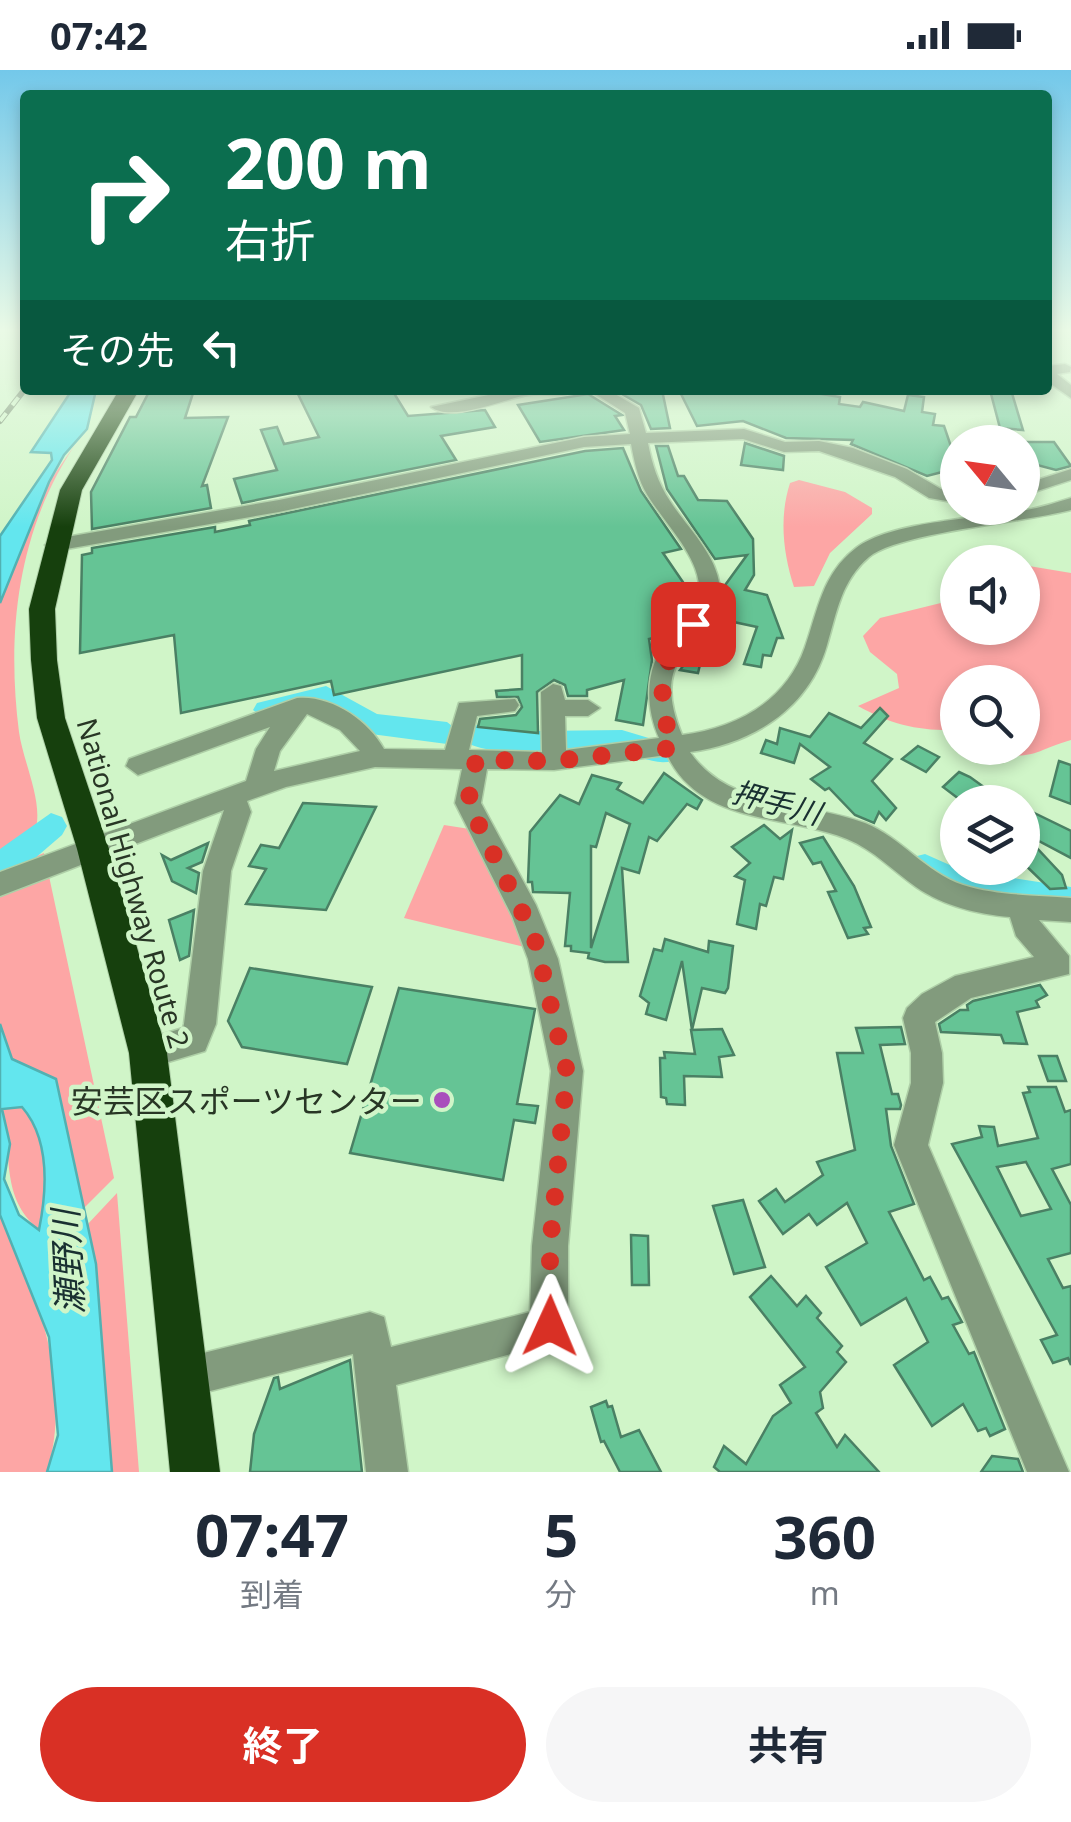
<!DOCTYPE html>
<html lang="ja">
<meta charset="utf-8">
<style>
:root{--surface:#fff;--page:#f6f6f7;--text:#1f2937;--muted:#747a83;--accent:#d93025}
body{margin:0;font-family:"Noto Sans","Noto Sans JP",sans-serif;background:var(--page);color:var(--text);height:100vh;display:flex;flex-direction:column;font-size:38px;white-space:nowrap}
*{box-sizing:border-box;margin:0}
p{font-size:32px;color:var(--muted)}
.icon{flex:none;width:55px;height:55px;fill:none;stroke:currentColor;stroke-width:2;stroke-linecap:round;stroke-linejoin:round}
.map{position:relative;height:1402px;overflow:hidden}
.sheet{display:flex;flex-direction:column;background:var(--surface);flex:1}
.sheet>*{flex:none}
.guide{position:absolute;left:20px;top:20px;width:1032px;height:305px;border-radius:10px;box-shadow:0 5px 15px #0003;background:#0b6e4f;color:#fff;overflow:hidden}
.needle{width:65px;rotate:299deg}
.controls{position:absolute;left:940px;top:355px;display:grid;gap:20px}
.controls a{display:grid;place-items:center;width:100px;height:100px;border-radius:50%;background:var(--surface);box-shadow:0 5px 15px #0003;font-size:50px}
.pin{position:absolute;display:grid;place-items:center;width:85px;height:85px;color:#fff;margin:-42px;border-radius:20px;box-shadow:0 5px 15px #0006}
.me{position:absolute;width:110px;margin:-55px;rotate:1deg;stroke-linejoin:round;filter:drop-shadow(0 0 8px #0008)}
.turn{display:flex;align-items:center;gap:35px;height:210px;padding:0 40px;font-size:45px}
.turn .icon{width:130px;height:130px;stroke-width:2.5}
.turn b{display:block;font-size:70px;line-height:85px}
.then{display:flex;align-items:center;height:95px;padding:0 40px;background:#0003;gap:20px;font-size:38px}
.eta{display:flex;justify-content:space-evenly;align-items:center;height:170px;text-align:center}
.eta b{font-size:60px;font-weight:700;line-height:70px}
.button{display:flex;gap:20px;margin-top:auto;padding:20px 40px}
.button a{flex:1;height:115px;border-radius:60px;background:var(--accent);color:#fff;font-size:40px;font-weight:700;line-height:115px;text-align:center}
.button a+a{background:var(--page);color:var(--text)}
.status{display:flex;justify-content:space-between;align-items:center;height:70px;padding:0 50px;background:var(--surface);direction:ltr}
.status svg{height:28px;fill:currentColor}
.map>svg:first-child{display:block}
.green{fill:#fda6a5}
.water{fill:#63e6ee;stroke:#51b1b2;stroke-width:2.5;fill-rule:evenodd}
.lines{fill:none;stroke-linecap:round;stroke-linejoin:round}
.river{fill:#63e6ee;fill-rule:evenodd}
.building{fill:#65c495;stroke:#4a8064;stroke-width:2.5;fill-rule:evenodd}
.minor-casing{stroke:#aecfa7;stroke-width:3}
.highway-casing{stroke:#aecfa7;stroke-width:2}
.minor{fill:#829b7d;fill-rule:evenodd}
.highway{fill:#16400d;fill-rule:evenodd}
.rail-casing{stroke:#6c8467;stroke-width:6}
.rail{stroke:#d0f5c8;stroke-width:4;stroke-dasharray:10;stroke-linecap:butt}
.route{stroke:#d93025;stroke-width:18;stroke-dasharray:0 32.4}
.poi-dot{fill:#a94fbc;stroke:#d0f5c8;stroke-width:4}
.labels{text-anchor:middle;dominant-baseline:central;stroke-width:9;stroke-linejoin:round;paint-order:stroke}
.street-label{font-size:28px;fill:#283625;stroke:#d0f5c8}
.water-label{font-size:30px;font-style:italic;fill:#193031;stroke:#d0f5c8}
.near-poi-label{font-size:32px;fill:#283625;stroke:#d0f5c8;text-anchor:end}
.near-water-label{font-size:35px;font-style:italic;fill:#193031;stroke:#d0f5c8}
</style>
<div class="status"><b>07:42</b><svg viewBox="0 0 49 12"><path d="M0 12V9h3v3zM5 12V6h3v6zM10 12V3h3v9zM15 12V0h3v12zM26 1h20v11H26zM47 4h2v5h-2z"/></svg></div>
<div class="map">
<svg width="1071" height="1402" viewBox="0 0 1071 1402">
<rect width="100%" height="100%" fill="#d0f5c8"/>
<g class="green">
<path d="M79,369C18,456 6,560 19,662C23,690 40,725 37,752C34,777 22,786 0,795V533L49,412Z"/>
<path d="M799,410L845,422L872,438V444L830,483L814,516L794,517C783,483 779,447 790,413Z"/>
<path d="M1023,495L1071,503V670C1038,679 1027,695 990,678H1022V612H958L957,660C919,661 892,655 858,636L899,618L897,604L870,582L863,566L880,548L957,529L958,558H1022Z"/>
<polygon points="444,755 476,760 533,879 404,848"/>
<polygon points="44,783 114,1108 82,1140 56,1010 12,989 0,954 0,801"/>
<path d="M22,1037C51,1071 45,1119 39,1160C0,1126 13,1088 2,1039Z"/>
<polygon points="117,1123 139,1402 112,1402 96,1194 86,1156"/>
<path d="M0,1145C38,1225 73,1314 47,1402H0Z"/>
</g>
<g class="water">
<polygon points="72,320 96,320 87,359 64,385 49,412 0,533 0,466 52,390 51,383 31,382"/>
<path d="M0,954L12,989L56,1009L96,1194L112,1402H47L58,1365L49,1267L0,1145ZM22,1037C50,1069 47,1120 39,1160L19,1145L4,1109L10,1074L2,1039Z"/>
</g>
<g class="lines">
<g class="river">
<path d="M326,616L377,644L447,652L461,663L474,655L538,661L622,660L672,675L677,683L672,691C654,696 638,684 620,682C589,679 474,692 460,666L447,674L371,664L322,637L267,650L253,640L257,633Z"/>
<polygon points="51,743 62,747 67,756 62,765 12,808 0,812 0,779"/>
<path d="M925,784L961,800L1071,817V845C1032,839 927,834 909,797L913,787Z"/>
</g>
</g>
<g class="building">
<polygon points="150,320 194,320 185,348 228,347 202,416 207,415 211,438 92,459 91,422 130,347 136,347"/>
<polygon points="296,320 392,320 408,346 485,340 495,357 441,366 456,390 242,433 234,409 277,400 261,360 277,357 284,374 319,367"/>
<polygon points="615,320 662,320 670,358 651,359 641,335"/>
<polygon points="679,320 797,320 840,327 839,334 860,337 863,332 904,341 908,325 924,327 922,342 935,344 933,355 944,356 957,394 958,413 946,401 927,406 851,374 853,370 786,368 743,351 697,356"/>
<polygon points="990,320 1011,320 1023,360 1000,358"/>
<polygon points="588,324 622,345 615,346 624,360 540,372 518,335"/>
<polygon points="1023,372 1054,372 1071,396 1056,400 1037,395"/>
<polygon points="745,373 784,386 783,400 741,395"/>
<polygon points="656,376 668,376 678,406 684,406 698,430 727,431 753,469 754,505 745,520 767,525 783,568 777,568 771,586 763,585 761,597 744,594 757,557 729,551 720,585 703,582 698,603 680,600 713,556 719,564 723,518 747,485 715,489 667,419"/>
<polygon points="623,378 641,421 681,479 663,483 689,521 659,528 677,556 667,565 649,569 652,590 643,655 616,650 624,610 587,620 587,626 568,626 565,615 554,610 537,622 538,663 478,657 480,649 516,645 522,637 518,627 497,627 496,621 522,619 522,585 334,625 331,611 181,643 174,565 80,583 82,485 92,483 92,478 215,457 215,462 250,455 249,451 585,381"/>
<polygon points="880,638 888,646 864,673 892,689 872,711 896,738 886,750 879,742 874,753 855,745 829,718 825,720 811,709 830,697 800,674 794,693 761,683 766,670 777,674 780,658 810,667 829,643 861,658"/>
<polygon points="918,676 939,687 926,702 902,689"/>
<polygon points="1059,691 1071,695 1071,734 1050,726"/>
<polygon points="959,702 970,707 988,720 963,732 943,717"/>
<path d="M664,703L702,730L697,739L687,734L657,771L649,767L639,803L622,798L628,892H605L588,888L589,883L571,881V876H565L570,823L533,822L532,812H528L530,762L560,725L579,734L592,705L621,713L617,719L643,733ZM606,743L630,754L591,878V776L596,777Z"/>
<polygon points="303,733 376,737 326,840 246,834 266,799 249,796 261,775 279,778"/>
<polygon points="1022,737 1071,761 1071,788 1022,762"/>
<polygon points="764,755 780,769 792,760 783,809 774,807 766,836 760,834 756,859 737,854 745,810 735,806 750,793 732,777"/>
<polygon points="1022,762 1062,805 1066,818 1050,819 1022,792"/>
<polygon points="823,767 854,816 871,857 864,858 868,864 848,868 828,822 836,821 821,792 813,794 800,773"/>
<polygon points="208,773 202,792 188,798 199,803 196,823 172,811 162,785 171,790"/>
<polygon points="194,840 189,886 180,890 169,850"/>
<polygon points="665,869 708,882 709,871 733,876 728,918 725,923 702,918 692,960 682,891 666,950 646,944 649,933 640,926 654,879 662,881"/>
<polygon points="250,898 372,917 347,994 242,977 228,951"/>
<polygon points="1040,915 1047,925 1036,931 1039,937 1017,942 1027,974 1004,973 1001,965 941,962 939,954 960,940 968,940 967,935 973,931"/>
<polygon points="399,918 535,939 517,1034 538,1036 535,1053 514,1050 503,1110 350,1083"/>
<polygon points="901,957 905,974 880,975 892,1024 898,1024 901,1035 900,1039 886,1039 891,1076 914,1134 889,1142 924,1210 930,1207 942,1229 948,1227 962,1252 953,1255 969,1284 974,1282 1005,1359 990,1366 986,1358 978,1361 963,1334 932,1356 894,1295 928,1272 906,1228 861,1255 826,1197 867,1173 847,1133 817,1155 809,1144 783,1164 759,1131 776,1119 785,1132 823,1105 817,1092 855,1080 837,983 863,983 856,958"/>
<polygon points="722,959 734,985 719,987 722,1007 684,1006 685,1035 667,1034 666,1028 661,1027 660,988 665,988 664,982 695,984 691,960"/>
<polygon points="1039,986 1057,986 1066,1011 1048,1011"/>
<path d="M1028,1017H1056L1065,1042L1071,1040V1094L1052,1099L1071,1135V1183L1048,1189L1063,1218L1071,1216V1295L1068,1288L1053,1293L1041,1270L1057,1265L952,1074L982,1067L979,1056L994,1057L998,1076L1038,1068L1023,1023L1030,1022ZM1026,1092L1051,1139L1021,1146L997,1097Z"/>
<polygon points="743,1130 765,1197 734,1204 713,1136"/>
<polygon points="631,1165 648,1166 649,1215 632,1215"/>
<polygon points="771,1206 797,1236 806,1226 821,1243 817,1248 842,1276 837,1282 846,1292 820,1322 823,1338 816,1343 837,1377 845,1365 879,1402 720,1402 714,1397 724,1376 746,1394 773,1346 791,1333 780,1315 805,1297 750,1227"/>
<polygon points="350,1290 362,1402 250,1402 254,1364 274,1308 278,1307 280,1319"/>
<polygon points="606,1331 608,1337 612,1336 621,1367 639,1360 661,1402 620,1402 604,1371 601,1372 591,1337"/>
<polygon points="992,1386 1018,1389 1023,1402 981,1402"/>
</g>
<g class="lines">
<g class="minor-casing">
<g id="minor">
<polygon points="1065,294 1071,297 1070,302 1057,304 1071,315 1071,328 1048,312 1048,296"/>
<path d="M512,320H575C562,329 545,322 529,325C505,328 452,353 431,337Z"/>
<path d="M589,320H608L639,338L646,363L744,359L785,372L819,371L853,378L907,399L941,419L958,422V433L929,428L895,407L819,381L784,382L743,369L648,373C652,394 658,413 670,431C688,459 722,489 720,526C719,577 644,573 682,665C736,658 786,632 805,577C818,540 822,504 856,478C889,452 977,448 1019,441C1037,439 1054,433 1071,428V440C1026,452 898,463 869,487C841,511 837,542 827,575C809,639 752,674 690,682C729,739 806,731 865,753C902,768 926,803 963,815C998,826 1035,825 1071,828V852L1039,850L1069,886V904L971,928L935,952L942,983L943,1013L928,1075L1069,1402H1027L894,1075L911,1013V983L903,948L907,938L922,924L955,906L1034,887L1016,866L1010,847C977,844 943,836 916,817C893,801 874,780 847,769C786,744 701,756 667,685L554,700L487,699L481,733L536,835L558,889L583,1001L568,1176V1256L563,1270L396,1315L408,1402H366L353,1284L187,1327L173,1321L167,1307L173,1293L187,1287L370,1242L384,1247L391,1277L530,1242L532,1176L551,1001L528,889L512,846L455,733L462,699L375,697L286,717L247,731L251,742L231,801L216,954L205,981L148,998L137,994L132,983L137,972L183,958L184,954L203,801L224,740L0,826V802L246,711L256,679L270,657L138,705L126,696L129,689L297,628C331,625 368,650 384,679L445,680L459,633L515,629L519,635L515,641L477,646L469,680L542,682L541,622L553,614L561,616L565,630H588L600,638L588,646H565L566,680L659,668C644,634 645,594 671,566C682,555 697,545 699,529C705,488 662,453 644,419C637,405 634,390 631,374L584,377L279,442L55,481L45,475L55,469L279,430L584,367L630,364L625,343ZM307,644L340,660L360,681L274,701L280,681Z"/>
<polygon points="1071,399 1071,410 1022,426 1022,415"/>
</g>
</g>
<g class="highway-casing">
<polygon id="highway" points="119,320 139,320 82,420 55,539 57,590 65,648 109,779 167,983 220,1402 170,1402 129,983 77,779 37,648 31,590 29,539 60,420"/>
</g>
<use href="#minor" class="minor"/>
<use href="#highway" class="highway"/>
<g class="rail-casing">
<polyline id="rail" points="0,351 25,319"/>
</g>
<use href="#rail" class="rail"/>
</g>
<linearGradient id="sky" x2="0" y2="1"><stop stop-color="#73c8ea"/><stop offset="0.57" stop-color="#eafae6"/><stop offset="1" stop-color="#eafae6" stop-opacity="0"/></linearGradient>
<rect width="1071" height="457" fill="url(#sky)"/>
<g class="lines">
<path class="route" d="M550,1256V1176L567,1002L534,866L468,733L476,690L554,691L674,678C656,629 657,594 693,554"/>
</g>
<circle class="poi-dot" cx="442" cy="1030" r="10"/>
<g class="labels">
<g class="street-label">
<text transform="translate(134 813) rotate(74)">National Highway Route 2</text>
</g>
<g class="water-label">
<text transform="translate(777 732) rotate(15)">押手川</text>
</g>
<g class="near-poi-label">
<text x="422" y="1030">安芸区スポーツセンター</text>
</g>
<g class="near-water-label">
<text transform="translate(67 1192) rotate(-93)">瀬野川</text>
</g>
</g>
</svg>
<div class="controls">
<a><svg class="needle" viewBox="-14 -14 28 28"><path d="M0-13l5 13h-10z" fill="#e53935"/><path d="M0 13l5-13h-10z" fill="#747a83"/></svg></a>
<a><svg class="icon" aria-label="sound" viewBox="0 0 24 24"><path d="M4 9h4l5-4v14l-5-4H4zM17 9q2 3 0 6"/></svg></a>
<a><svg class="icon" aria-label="search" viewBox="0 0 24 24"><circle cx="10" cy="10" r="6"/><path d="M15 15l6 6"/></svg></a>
<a><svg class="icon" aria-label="layers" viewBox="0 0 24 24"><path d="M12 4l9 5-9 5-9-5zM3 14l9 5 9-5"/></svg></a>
</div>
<div class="pin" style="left:693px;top:554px;background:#d93025"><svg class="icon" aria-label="arrive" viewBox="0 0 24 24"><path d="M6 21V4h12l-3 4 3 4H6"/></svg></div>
<svg class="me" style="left:550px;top:1256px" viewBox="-20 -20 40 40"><path d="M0-17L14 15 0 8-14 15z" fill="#d93025" stroke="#fff" stroke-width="4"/></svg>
<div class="guide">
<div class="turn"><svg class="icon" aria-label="right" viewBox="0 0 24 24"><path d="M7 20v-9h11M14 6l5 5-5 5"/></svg><div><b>200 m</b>右折</div></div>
<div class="then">その先<svg class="icon" aria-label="left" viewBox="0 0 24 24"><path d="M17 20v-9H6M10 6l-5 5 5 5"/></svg></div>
</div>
</div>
<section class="sheet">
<div class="eta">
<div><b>07:47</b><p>到着</p></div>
<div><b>5</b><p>分</p></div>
<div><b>360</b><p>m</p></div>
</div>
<div class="button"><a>終了</a><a>共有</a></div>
</section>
